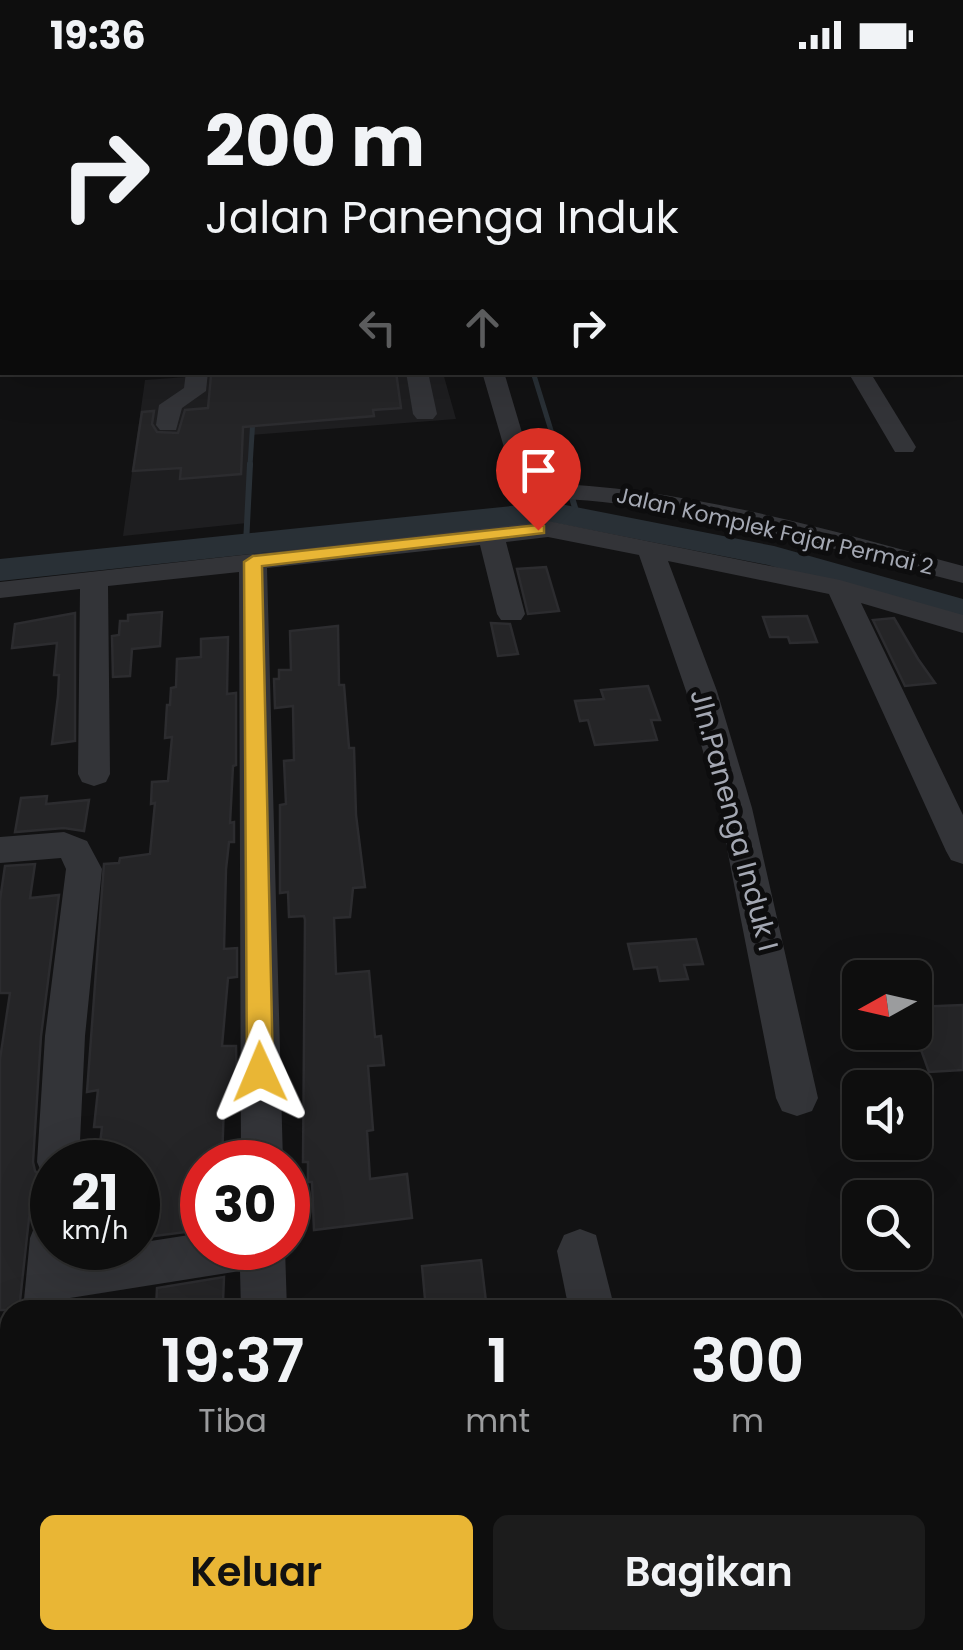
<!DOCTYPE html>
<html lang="id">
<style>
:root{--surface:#0e0e0e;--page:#1c1c1c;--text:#f1f3f6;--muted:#9b9c9e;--line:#2e2e2e;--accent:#e9b635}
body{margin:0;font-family:Poppins,sans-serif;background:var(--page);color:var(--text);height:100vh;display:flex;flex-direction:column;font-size:38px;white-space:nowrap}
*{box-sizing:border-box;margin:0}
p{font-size:32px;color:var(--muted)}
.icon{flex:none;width:55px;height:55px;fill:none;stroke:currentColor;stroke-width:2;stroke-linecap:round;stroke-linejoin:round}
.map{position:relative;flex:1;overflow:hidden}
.side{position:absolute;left:0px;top:1230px;width:965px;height:350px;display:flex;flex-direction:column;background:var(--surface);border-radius:30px 30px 0 0;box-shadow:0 10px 40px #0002,0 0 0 2px var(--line)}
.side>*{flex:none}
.guide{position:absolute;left:0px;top:0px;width:965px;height:305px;box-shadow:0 10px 40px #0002,0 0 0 2px var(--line);background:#0e0e0e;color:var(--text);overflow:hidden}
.needle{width:65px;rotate:262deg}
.buttons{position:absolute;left:842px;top:890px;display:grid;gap:20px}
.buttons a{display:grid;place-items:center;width:90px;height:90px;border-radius:15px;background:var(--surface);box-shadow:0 10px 40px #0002,0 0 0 2px var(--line);font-size:50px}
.speed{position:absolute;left:30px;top:1070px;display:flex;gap:20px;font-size:50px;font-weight:700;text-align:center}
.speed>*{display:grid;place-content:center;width:130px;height:130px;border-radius:50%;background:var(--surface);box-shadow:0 10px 40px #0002,0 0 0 2px var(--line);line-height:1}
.speed small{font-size:25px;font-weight:400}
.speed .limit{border:15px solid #d22;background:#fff;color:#111}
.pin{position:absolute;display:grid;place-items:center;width:85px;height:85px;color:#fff;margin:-102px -42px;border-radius:50% 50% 50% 0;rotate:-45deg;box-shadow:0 0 10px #0007}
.pin .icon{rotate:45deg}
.me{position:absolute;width:110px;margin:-55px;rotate:359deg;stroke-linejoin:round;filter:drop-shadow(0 0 8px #0008)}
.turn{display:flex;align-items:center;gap:35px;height:210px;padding:0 40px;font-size:45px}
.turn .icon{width:130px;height:130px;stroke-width:2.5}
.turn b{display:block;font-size:70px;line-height:85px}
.lanes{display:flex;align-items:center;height:95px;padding:0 40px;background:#0003;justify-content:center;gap:50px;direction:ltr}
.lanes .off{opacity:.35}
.eta{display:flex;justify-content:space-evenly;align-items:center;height:170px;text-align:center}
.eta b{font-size:60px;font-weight:600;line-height:70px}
.action{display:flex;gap:20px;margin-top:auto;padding:20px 40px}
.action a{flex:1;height:115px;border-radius:15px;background:var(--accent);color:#111;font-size:40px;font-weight:600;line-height:115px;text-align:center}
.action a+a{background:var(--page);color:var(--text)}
.status{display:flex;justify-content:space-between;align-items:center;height:70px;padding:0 50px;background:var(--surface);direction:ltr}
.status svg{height:28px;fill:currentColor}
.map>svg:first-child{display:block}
.built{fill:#1e1e20}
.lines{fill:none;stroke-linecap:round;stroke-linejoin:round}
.stream-far2{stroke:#293036;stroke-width:4}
.stream-far1{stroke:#293036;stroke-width:5}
.stream{stroke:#293036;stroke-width:6}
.river{fill:#293036;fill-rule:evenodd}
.building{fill:#252527;stroke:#2c2c2f;stroke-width:2.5}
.minor{fill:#333438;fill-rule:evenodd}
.route{fill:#e9b635;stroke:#977622;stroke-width:2.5}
.labels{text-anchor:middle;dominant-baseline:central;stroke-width:10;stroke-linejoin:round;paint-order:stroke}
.far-street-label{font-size:22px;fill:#a4a8b3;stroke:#0d0d0e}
.street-label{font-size:28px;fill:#a4a8b3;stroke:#0d0d0e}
</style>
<div class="status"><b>19:36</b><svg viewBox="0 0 49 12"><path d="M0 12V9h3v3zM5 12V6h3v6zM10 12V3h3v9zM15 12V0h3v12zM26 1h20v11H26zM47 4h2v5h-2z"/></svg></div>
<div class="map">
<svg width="963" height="1580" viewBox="0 0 963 1580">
<rect width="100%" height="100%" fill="#121213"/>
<polygon class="built" points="255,302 443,303 456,349 252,365 247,453 123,466 145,310"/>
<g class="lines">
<polyline class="stream-far2" points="409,2 633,0"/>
<g class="stream-far1">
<polyline points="0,202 2,194"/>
<polyline points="0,241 2,233"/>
<polyline points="533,302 562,396"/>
<polyline points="250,396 253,348"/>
</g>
<g class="stream">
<polyline points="561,394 567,412"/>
<polyline points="572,428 578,447"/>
<polyline points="246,474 250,394"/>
<polyline points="0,503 340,472 517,444"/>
</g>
<polygon class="river" points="550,432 774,476 963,529 963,552 768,495 550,452 0,511 0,489"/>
</g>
<g class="building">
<polygon points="255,302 396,302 401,338 373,340 374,346 243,357 241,404 180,409 181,398 133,401 142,342 154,341 152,354 157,362 178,363 185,340 208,338 211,306"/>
<polygon points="546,497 559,541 528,544 517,499"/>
<polygon points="162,542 160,576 132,579 130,606 113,607 112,566 119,565 120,551 128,551 128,545"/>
<polygon points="75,543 75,671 52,674 58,626 59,605 54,605 57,573 12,578 15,554"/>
<polygon points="807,546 817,572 790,573 788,567 770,567 763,547"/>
<polygon points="894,548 918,589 935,613 905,616 873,550"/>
<polygon points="491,553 510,554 518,584 498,586"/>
<polygon points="338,556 339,615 344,615 349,678 354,678 356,745 365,817 353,818 350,847 334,848 336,904 369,901 375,967 381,966 384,995 368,996 373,1060 367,1061 370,1109 407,1104 412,1148 314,1160 312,1112 308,1112 308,1092 303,1092 305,850 304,846 289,847 288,822 280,823 280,735 286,734 284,691 294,690 293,636 275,638 274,609 279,609 279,600 291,600 290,561"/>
<polygon points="228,567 227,624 236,623 236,695 233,696 230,753 234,752 234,772 229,772 226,799 224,879 237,878 237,907 228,908 222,976 236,976 237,1030 224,1032 222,1092 202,1092 202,1160 138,1168 138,1089 98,1092 102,1057 94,1057 98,1020 87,1022 104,794 119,793 120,788 150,784 155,733 151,734 152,712 168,711 172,667 165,668 167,635 170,635 171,618 176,617 177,589 201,587 201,569"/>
<polygon points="648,616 660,650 651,650 657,670 595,675 588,650 580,651 575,631 604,629 601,620"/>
<polygon points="47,726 46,734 89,730 84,761 64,758 15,762 21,728"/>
<polygon points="35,794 30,828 59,825 41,966 33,1092 35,1101 45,1111 41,1138 30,1139 19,1240 0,1240 0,989 10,923 0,923 0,830 5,796"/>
<polygon points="696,869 703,894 684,895 688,909 660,911 657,897 634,899 628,874"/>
<polygon points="963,935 963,1000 929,1002 915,963 924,963 915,937"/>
<polygon points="481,1190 487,1240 426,1240 422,1196"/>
<polygon points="224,1207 223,1231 197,1235 197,1240 156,1240 157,1218"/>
</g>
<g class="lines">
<g class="minor">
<polygon points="772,0 787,0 788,2 774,2"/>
<rect x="0" y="5" width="2" height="8"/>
<polygon points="962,156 963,156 963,168 962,167"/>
<rect x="0" y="178" width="2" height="12"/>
<polygon points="186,302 208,302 206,321 182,338 176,360 160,360 156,355 159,335 184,318"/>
<polygon points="406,302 428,302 437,344 433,349 417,349 413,344"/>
<path d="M482,302H504L537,413C683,417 823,458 963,496V513C823,478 688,432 542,428L546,441L542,446H524Z"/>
<polygon points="848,302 870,302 916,377 913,382 895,382"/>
<polygon points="548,451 840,510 963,545 963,563 861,533 963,745 963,794 951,790 946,781 829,524 668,491 717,621 752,738 818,1028 812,1041 797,1046 782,1041 776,1028 719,738 686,621 639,485 548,467 506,472 525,544 521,550 501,550 497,544 480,475 267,498 283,1092 241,1092 239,502 108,516 110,704 106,712 94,716 82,712 78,704 80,519 0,528 0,512"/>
<polygon points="64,762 87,771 102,799 85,966 79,1092 52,1092 52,1110 43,1106 37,1092 45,966 66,799 61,788 0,793 0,767"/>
<polygon points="52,1146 52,1178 74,1178 73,1183 138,1178 138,1173 202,1163 202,1178 285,1178 287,1240 241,1240 240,1201 70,1228 69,1240 23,1240 30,1168 36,1153"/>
<polygon points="580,1159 596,1165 615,1240 569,1240 557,1181 564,1165"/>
<polygon points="10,1497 10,1570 32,1570 31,1580 0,1580 0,1501"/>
<polygon points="955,1505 963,1508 963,1580 944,1576 941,1570 955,1570"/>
<rect x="239" y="1570" width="56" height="10"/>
<polygon points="494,1570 550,1570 551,1580 495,1580"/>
<polygon points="721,1570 777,1570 779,1580 723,1580"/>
</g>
</g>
<polygon class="route" points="538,455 544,456 544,463 262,496 273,1002 270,1010 260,1014 251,1010 247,1002 244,492 253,486"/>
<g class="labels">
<g class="far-street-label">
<text transform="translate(775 461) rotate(13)">Jalan Komplek Fajar Permai 2</text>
</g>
<g class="street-label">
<text transform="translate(734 750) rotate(75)">Jln.Panenga Induk I</text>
</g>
</g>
</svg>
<div class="buttons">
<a><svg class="needle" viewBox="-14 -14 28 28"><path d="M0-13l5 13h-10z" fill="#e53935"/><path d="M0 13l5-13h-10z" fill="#9b9c9e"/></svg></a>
<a><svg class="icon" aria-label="sound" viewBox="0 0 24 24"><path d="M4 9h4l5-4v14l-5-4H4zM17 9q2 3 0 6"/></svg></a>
<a><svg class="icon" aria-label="search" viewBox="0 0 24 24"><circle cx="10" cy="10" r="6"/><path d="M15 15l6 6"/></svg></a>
</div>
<div class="speed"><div>21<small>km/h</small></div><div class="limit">30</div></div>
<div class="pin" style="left:538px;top:460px;background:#d93025"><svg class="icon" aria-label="arrive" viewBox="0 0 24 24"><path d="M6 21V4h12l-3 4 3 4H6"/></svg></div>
<svg class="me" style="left:260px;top:1002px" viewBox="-20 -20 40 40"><path d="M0-17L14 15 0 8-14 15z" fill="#e9b635" stroke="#fff" stroke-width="4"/></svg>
<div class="guide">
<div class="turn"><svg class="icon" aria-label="right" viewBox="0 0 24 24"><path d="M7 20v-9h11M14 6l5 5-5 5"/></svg><div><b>200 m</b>Jalan Panenga Induk</div></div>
<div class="lanes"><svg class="icon off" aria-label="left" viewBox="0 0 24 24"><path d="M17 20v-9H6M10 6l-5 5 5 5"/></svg><svg class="icon off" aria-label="ahead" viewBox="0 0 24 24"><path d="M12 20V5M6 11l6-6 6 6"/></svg><svg class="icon" aria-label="right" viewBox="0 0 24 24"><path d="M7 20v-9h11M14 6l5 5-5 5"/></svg></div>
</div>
<section class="side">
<div class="eta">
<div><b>19:37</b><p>Tiba</p></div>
<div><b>1</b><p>mnt</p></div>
<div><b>300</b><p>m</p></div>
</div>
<div class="action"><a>Keluar</a><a>Bagikan</a></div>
</section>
</div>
